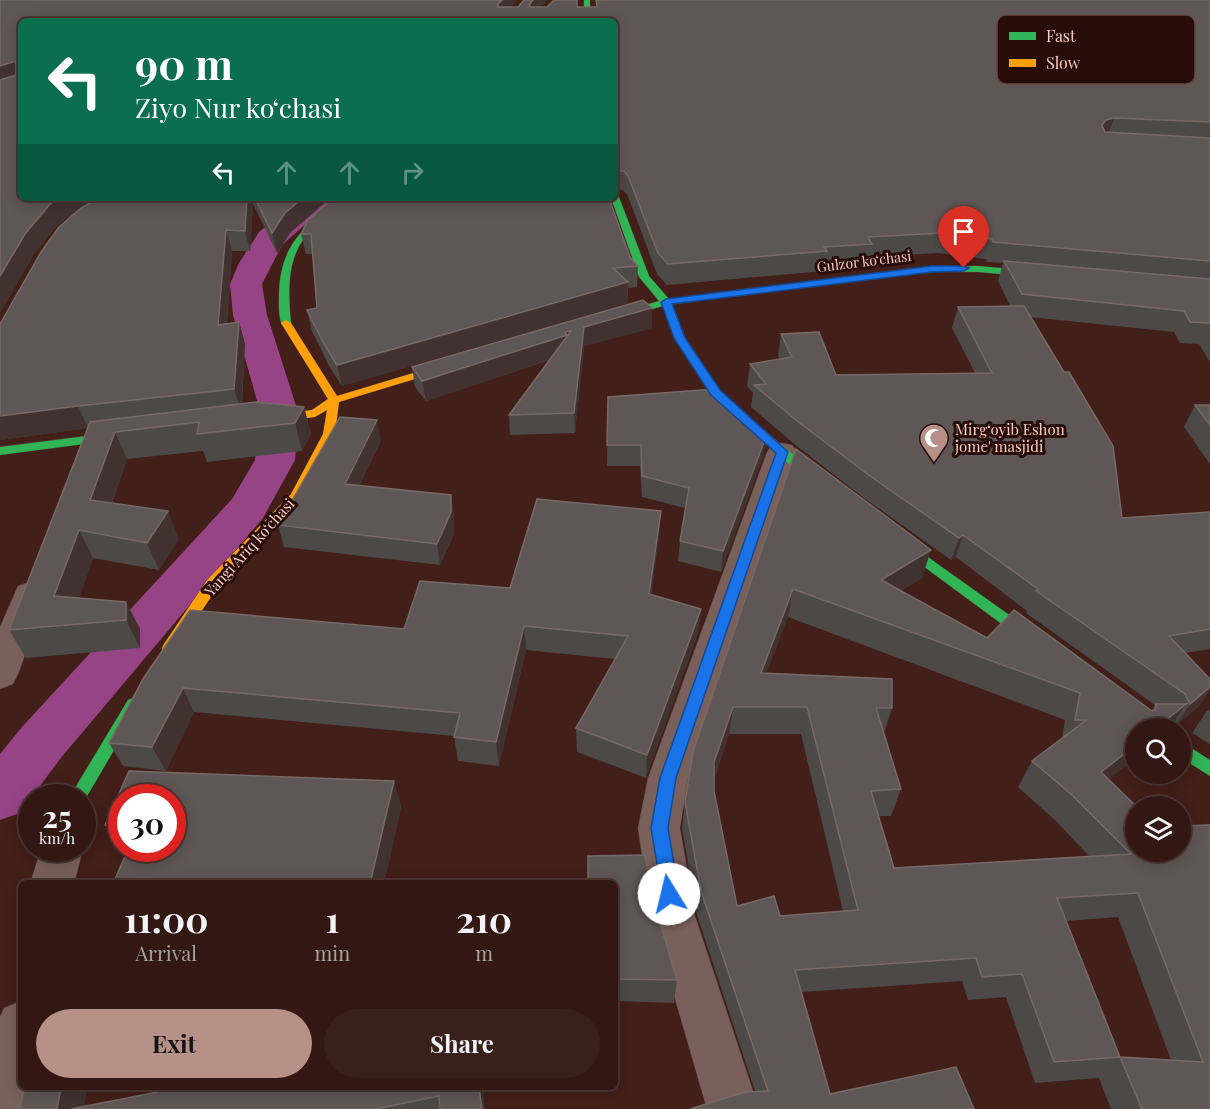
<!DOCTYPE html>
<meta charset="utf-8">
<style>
:root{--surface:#321712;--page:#3a201b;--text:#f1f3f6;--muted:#a89f9f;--line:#4d3632;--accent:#b79088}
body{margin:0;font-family:"Playfair Display",serif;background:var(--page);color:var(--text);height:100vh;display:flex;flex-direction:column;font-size:22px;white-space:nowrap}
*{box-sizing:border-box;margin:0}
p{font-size:20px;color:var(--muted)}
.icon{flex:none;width:33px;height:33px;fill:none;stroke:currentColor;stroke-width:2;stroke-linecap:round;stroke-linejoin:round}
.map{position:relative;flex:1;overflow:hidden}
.side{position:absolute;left:18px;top:880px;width:600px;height:210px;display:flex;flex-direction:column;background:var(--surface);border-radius:9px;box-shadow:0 3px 15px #0003,0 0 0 2px var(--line)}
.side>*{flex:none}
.banner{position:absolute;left:18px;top:18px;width:600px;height:183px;border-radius:9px;box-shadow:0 3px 15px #0003,0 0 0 2px var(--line);background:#0b6e4f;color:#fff;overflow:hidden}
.buttons{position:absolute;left:1125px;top:718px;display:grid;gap:12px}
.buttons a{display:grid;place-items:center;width:66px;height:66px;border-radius:50%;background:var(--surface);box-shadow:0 3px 15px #0003,0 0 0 2px var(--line);font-size:30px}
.speed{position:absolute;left:18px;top:784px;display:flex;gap:12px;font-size:30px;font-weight:700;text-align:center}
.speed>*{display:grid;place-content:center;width:78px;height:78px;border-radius:50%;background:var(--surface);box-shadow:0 3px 15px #0003,0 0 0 2px var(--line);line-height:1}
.speed small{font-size:15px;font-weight:400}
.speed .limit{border:9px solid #d22;background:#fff;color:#111}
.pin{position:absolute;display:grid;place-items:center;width:51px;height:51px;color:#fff;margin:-62px -26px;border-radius:50% 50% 50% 0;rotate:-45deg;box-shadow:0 0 6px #0007}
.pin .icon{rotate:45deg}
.me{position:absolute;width:66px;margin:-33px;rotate:351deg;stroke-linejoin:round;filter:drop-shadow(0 0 4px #0008)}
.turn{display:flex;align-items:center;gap:21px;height:126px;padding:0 18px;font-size:27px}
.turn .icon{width:78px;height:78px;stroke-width:2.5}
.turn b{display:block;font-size:42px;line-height:51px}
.lanes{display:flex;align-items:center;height:57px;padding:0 18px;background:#0003;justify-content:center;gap:30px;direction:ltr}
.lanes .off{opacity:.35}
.eta{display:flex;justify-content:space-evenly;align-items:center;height:102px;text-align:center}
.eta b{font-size:36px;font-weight:700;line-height:42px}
.action{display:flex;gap:12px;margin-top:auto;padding:12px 18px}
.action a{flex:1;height:69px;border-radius:36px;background:var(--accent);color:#111;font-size:24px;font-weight:700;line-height:69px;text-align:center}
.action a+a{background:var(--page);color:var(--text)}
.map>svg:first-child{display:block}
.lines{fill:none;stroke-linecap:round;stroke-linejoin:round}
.canal{fill:#974487;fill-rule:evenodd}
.street-casing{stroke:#533834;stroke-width:1}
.fast-casing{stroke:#533834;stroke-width:1}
.slow-casing{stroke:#533834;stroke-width:1}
.street{fill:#7a605a;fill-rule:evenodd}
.fast{fill:#30b455;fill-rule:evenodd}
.slow{fill:#ff9f0a;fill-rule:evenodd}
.wall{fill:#4d4947;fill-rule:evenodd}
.shaded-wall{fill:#41322f}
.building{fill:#5f5755;stroke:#776a66;stroke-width:1.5;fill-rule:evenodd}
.route{fill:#1a73e8;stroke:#114b97;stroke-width:1.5}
.labels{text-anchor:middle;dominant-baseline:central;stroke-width:6;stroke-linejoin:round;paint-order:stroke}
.far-street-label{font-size:14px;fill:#f6cdc4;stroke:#280c07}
.poi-label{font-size:15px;fill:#f6cdc4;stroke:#280c07;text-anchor:start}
.street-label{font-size:15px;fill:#f6cdc4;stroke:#280c07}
.key{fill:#280c07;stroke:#664640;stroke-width:1.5}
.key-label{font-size:16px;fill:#f6cdc4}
</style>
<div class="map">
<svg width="1210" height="1109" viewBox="0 0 1210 1109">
<rect width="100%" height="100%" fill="#421f18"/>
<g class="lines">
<polygon class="canal" points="302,198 335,198 282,245 262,284 267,315 299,415 295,460 263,518 60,759 20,813 0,820 0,754 22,727 232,499 255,460 261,415 233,315 230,284 239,263 259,232"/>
<g class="street-casing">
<g id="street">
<polygon points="782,443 792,445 797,452 688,778 680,828 695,916 759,1109 707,1109 651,916 638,828 648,778 767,452 772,445"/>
<polygon points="30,582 42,586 47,595 18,674 13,684 0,689 0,627 18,586"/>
<polygon points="82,847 83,849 74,884 30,884 41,849"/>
<polygon points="21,1001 21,1088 33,1088 29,1109 0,1109 0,1017 4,1008"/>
</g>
</g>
<g class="fast-casing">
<g id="fast">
<rect x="584" y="0" width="6" height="21"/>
<polygon points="615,194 619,197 649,276 669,299 932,266 978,266 1046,272 1051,275 1046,278 978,272 932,272 672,304 685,337 719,390 786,449 831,485 833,488 827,492 823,491 778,455 711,394 675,337 663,306 611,321 603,321 603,317 659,301 639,277 611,198 615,198"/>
<path d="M341,198H350C339,210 324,220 311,231C286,254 288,292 291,323L286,326L282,325C278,316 279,303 279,293C281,242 305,227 341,198Z"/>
<polygon points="126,431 130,432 132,435 130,438 0,455 0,447"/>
<polygon points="890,530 1047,642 1049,646 1047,650 1037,650 885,538 883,535 885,532"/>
<polygon points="133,698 138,700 141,704 83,803 82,798 69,798 128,700"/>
<polygon points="1180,741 1210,760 1210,776 1180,757"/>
</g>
</g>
<g class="slow-casing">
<polygon id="slow" points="286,320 291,323 337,396 453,361 457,360 462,363 461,365 339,402 335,434 300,499 217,588 174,652 164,652 162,648 164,644 207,580 291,494 323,434 327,410 315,417 261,424 255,420 261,416 312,410 328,399 281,323"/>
</g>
<use href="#street" class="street"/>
<use href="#fast" class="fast"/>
<use href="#slow" class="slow"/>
</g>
<g class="wall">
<path d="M0,0H517L511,7H518L524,0H547L541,7H596V0H1210V362L1199,344L1180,343L1174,332L1030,317L1122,518L1210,512V649L1185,653L1210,679V690L1199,706L1175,726L1174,723L1136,729V757L1108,780L1180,852L1210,1109H1111L1099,1078L1035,1083L1006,997L968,1000L962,981L802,992L830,1094L974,1109L755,1091L697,915L682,828L685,802L796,449L922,578L901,591L987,638L1152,710L1155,705L1026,613L1027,611L956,557L951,560L864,498L793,443L751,407L753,393L747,386L750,364L780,359L778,356L781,334L836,375L975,373L952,328L958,307L1010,306L998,281L1003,263L987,262L986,259L938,253L869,257L868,264L824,267V271L667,285L657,274L628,196L623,190L615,189V21L21,198H330L290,233L277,253L253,204L250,251H232L227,324L239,322L245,344L242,404L304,407L311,434L302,451L207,462L203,451L127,459L112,503L179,539L159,570L93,558L79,598L126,602L140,629V648L26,658L9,630L88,428L0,440V324L76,213L58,224L34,254L0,313ZM788,617L1065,720L1062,738L1032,761L1018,787L1056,821L1090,857L894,868L879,816H891L901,789L884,733L892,708L766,673ZM729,734H801L843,911L780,916L737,906L714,791V779ZM1118,917L1171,1060L1120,1057L1066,921Z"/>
<polygon points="301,234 630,257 638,266 637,287 628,288 627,303 342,386 328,364 312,331 307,310 317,308 313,254 306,254"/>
<polygon points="652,328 584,346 575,433 510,435 509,415 550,360 426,401 415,387 412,367"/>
<polygon points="608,397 767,434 764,454 721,572 678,561 680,541 685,508 642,497 640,466 607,466"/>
<polygon points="1195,405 1210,405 1210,464 1184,427"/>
<polygon points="381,441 359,486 451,495 454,516 454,534 440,565 284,547 278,525"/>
<polygon points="659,536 651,595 701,609 698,633 646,778 577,752 576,728 615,659 526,650 499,766 458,761 454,736 194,712 166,771 123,766 109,743 143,679 404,629 510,588"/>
<polygon points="1210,710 1210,744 1192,733 1207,711"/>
<polygon points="129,771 394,781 401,807 384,884 113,884 127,851 123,850 122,849 172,849 172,798 122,798 122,849 105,825"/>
<polygon points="615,884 651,892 677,980 674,1003 615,1001"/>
<polygon points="178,1088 482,1088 485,1109 20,1109 84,1106"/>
</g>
<g class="shaded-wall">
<polygon points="502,0 517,0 499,19 498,4"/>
<polygon points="533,0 547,0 530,21 529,5"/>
<polygon points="16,61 21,75 0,86 0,66"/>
<polygon points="1114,118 1107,137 1102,125 1106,120"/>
<polygon points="60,198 99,198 58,224 34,254 0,313 0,276 25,234 50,204"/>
<polygon points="247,198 251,198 253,204 250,251 245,231"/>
<polygon points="303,198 330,198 290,233 277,253 272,233 285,213"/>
<polygon points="226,230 232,251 225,346 218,325"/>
<polygon points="628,282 627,303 342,386 337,365"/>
<polygon points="652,308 652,328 584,346 575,433 574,413 584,327"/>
<polygon points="239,322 245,344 241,411 234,389"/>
<polygon points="571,331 567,354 426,401 422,381"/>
<polygon points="78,406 88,428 0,440 0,416"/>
<polygon points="304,407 311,434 302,451 295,423"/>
<polygon points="377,420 381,441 350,505 345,484"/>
<polygon points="115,432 127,459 103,527 90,500"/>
<polygon points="767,434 764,454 721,572 723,551"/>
<polygon points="451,495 454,516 454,534 440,565 437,544"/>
<polygon points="168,511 179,539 159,570 147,543"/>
<polygon points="661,511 659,536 648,619 649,594"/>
<polygon points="79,530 93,558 70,624 54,596"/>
<polygon points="963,535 956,557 951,560 959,538"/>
<polygon points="931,550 922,578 873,608 881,580"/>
<polygon points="793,589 788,617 756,700 761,673"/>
<polygon points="126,602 140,629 140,648 126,620"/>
<polygon points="701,609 698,633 646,778 647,755"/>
<polygon points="524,626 526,650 499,766 496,742"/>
<polygon points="1210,687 1210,690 1199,706 1175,726 1190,704"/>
<polygon points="183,688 194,712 166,771 152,747"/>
<polygon points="1186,704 1169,729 1155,729"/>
<polygon points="733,707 729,734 710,788 714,762"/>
<polygon points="1136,745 1136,757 1085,799 1101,772"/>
<polygon points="394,781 401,807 384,884 370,884"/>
<polygon points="61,1088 87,1088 84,1109 57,1109"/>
<polygon points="479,1088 482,1088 485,1109 482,1109"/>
</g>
<g class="building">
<polygon points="0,0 502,0 498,4 498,7 518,7 524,0 533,0 529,5 531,7 547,7 554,0 577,0 577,7 597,7 596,0 1210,0 1210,122 1114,118 1106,120 1102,125 1105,132 1210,138 1210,261 993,242 992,239 943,233 868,237 872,244 824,247 827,251 668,264 658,253 628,176 624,171 615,170 615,171 615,21 21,21 21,198 60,198 50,204 25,234 0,276 0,80 16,75 16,61 0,66"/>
<polygon points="99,198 247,198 245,231 226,230 218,325 239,322 234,389 78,406 0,416 0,324 41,252 59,227 81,208"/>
<polygon points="255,198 303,198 285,213 272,233"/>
<polygon points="334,198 609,198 630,257 638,266 613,268 628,282 337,365 323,342 307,310 317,308 311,234 301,234 308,220"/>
<polygon points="1004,261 1210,279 1210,323 1190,322 1184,311 1022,294"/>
<polygon points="643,300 652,308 584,327 574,413 509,415 571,331 565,332 567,335 422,381 412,367"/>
<polygon points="1024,306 1064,372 1069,372 1113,446 1122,518 1210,512 1210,629 1169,636 1210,679 1210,687 1190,704 1185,694 1036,591 1038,589 963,535 959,538 870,476 797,421 754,385 766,384 750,364 792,357 781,334 819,332 836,375 992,373 958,307"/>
<polygon points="716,389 767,434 723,551 680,541 689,488 642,476 641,445 607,445 608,397"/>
<polygon points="256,402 304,407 295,423 197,434 199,422 115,432 90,500 168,511 147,543 79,530 54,596 126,602 126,620 9,630 90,422"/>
<polygon points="1195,405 1210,405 1210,425"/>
<polygon points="340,417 377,420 345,484 451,495 451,512 437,544 278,525"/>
<path d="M796,449L931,550L881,580L987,638L1014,610L1152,711L1155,710L1156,704H1186L1155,729H1136V745L1101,772L1137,807H1136V852H1180V826L1210,825V1109H1142L1120,1057L1054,1062L1022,974L982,977L976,958L795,970L830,1094L956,1067L974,1109H690L746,1092L768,1091L701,891L685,802L693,752ZM793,589L1080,693L1075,720H1086L1032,761L1072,795L1131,854L894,868L871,791L901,789L876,708H892V679L761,673ZM733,707H807L858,910L780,916L774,896L737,906L714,791V762ZM1138,893L1203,1062L1120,1057L1057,898Z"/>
<polygon points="537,499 661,511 649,594 701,609 647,755 576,728 628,636 524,626 496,742 454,737 460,713 183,688 152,747 109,743 143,679 190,610 404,629 420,581 510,588"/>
<polygon points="129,771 394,781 370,884 113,884 128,849 172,849 172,798 122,798 122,825 105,825"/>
<polygon points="645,855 651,892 677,980 615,979 615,884 588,884 588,856"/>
<polygon points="24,1088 61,1088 57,1109 20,1109"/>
<polygon points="178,1088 479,1088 482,1109 440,1109 439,1096 376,1109 71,1109"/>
</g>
<polygon class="route" points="932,266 964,266 969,268 964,271 932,272 672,304 685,338 720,390 788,452 676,778 668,828 679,894 676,900 669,902 663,900 651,828 660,778 776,453 711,395 674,338 661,302 666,299"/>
<defs>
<g id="mosque-pin" transform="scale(1.5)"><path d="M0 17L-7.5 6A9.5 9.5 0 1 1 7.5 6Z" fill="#b79088" stroke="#280c07"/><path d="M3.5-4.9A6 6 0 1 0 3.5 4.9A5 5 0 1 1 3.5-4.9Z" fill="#fff"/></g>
</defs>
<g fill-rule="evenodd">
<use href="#mosque-pin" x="934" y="438"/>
</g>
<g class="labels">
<g class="far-street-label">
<text transform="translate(864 261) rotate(-7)">Gulzor koʻchasi</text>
</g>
<g class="poi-label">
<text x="955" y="429">Mirg‘oyib Eshon<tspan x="955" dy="17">jome' masjidi</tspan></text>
</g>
<g class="street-label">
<text transform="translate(249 547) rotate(-48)">Yangi Ariq koʻchasi</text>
</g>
</g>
<rect x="997" y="15" width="198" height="69" rx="9" class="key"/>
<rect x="1009" y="32" width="27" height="8" fill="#30b455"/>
<rect x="1009" y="59" width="27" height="8" fill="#ff9f0a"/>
<g class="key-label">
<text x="1046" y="42">Fast</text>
<text x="1046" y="69">Slow</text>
</g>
</svg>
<div class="buttons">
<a><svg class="icon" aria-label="search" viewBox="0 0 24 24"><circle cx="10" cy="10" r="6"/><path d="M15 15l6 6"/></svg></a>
<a><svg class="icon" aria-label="layers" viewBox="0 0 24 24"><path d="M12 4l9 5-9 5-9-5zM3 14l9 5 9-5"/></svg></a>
</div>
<div class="speed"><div>25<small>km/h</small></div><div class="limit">30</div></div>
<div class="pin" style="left:964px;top:268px;background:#d93025"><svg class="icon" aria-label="arrive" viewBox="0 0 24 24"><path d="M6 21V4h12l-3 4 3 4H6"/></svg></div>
<svg class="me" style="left:669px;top:894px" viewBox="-20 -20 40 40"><circle r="19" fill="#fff"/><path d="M0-13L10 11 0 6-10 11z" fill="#1a73e8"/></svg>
<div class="banner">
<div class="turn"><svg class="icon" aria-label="left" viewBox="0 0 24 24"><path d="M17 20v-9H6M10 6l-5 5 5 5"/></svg><div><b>90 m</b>Ziyo Nur koʻchasi</div></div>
<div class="lanes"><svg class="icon" aria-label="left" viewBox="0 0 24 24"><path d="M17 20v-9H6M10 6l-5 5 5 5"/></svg><svg class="icon off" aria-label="ahead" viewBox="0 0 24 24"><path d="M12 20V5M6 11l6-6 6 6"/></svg><svg class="icon off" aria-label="ahead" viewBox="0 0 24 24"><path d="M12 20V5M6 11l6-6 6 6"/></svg><svg class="icon off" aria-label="right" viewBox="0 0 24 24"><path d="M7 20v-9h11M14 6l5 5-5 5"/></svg></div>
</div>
<section class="side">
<div class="eta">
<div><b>11:00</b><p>Arrival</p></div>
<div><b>1</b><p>min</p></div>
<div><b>210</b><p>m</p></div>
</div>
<div class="action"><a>Exit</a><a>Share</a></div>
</section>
</div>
